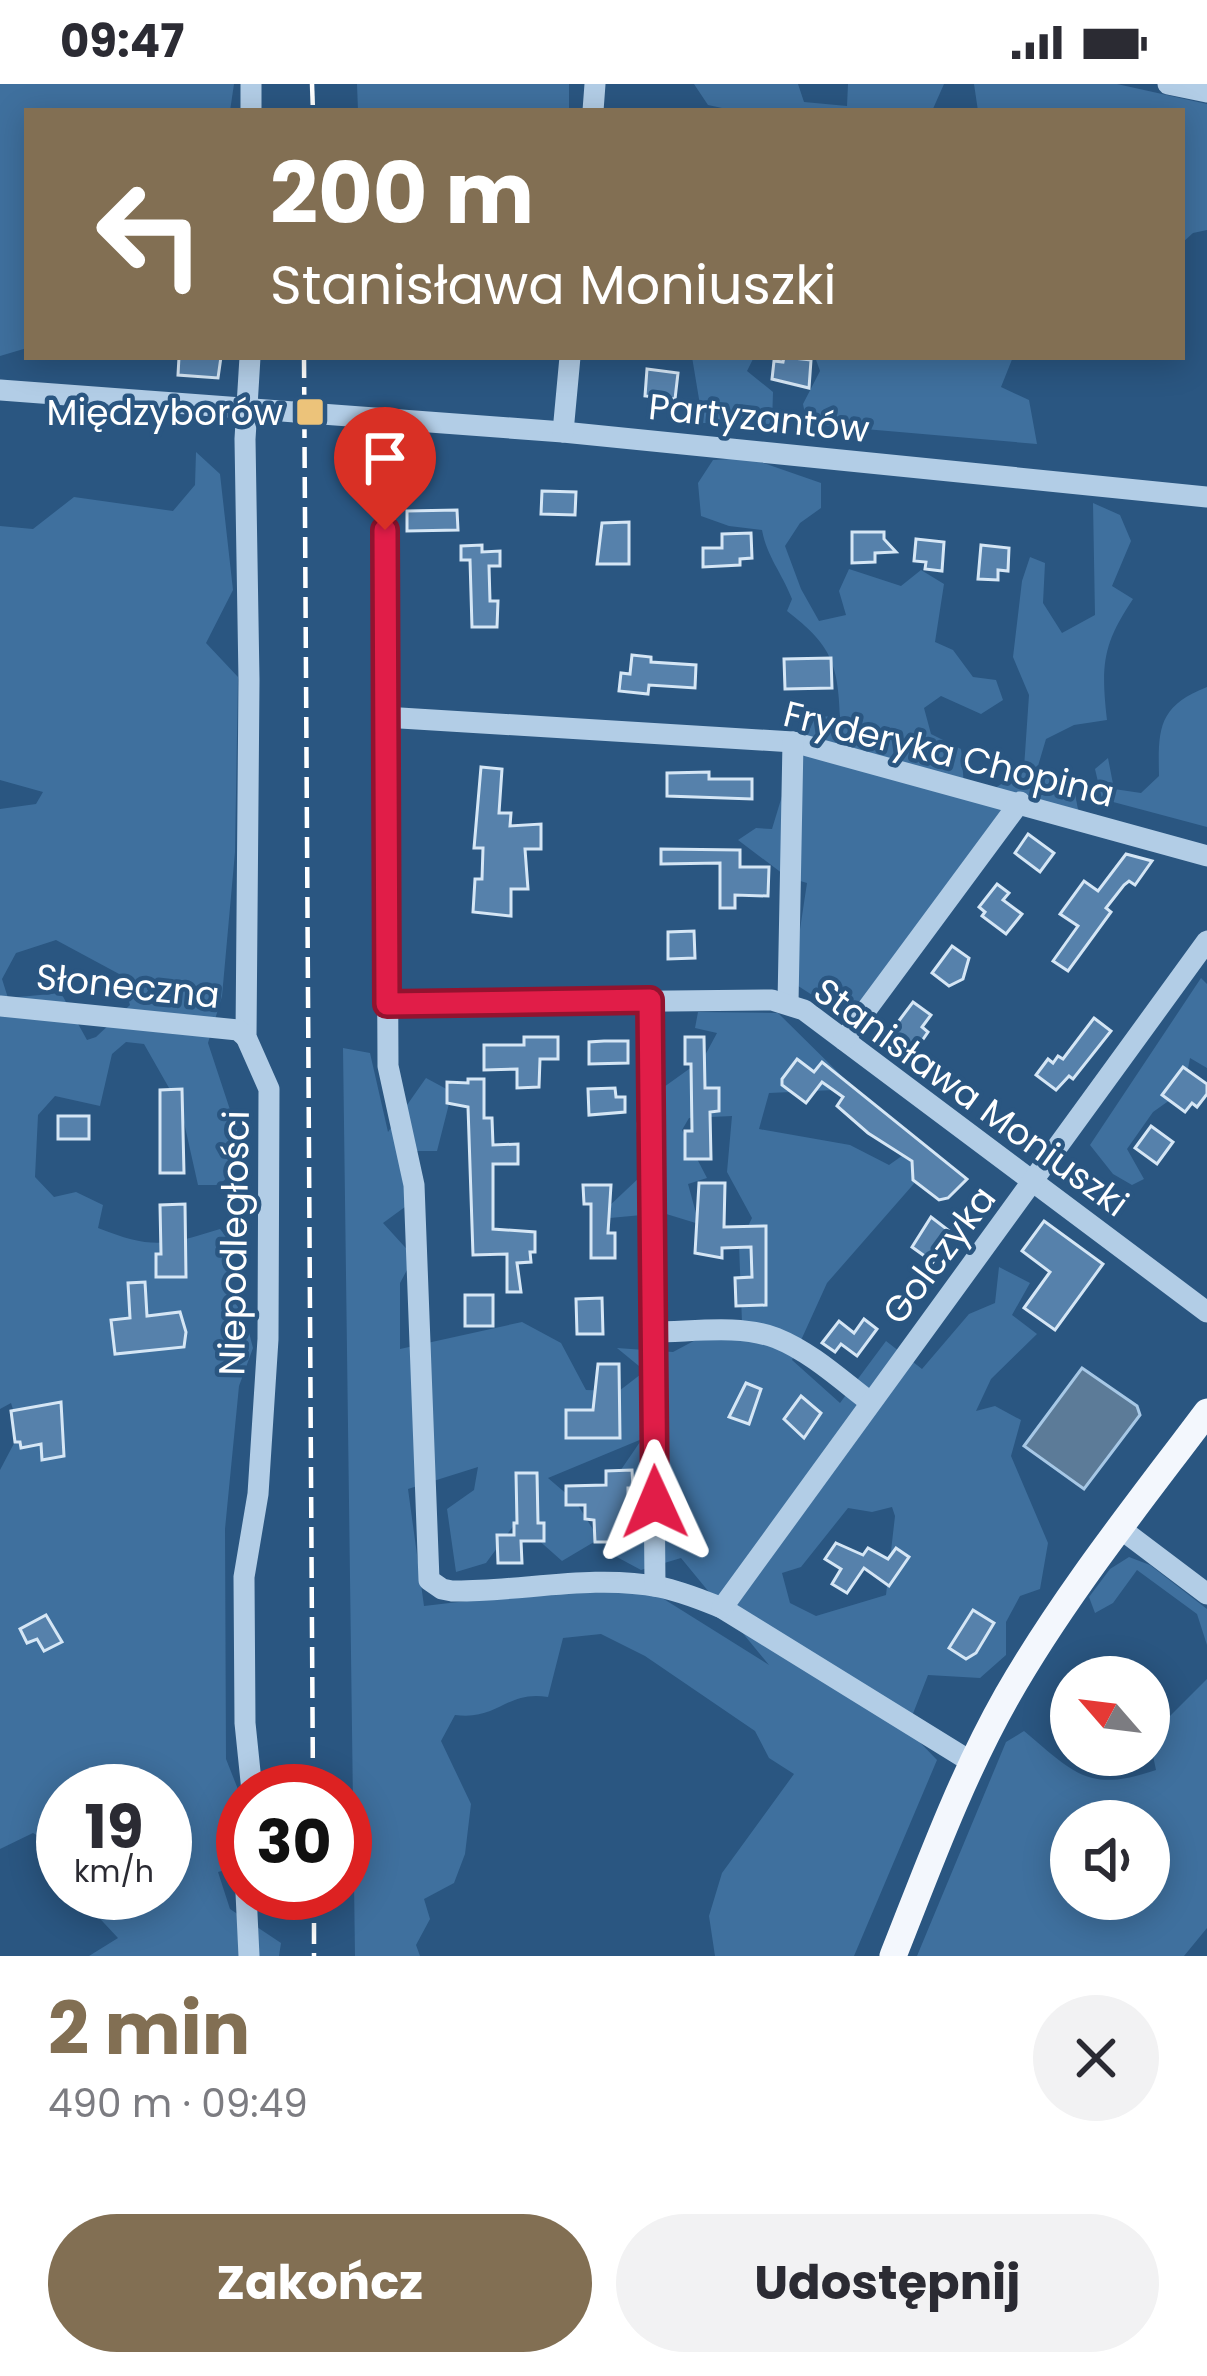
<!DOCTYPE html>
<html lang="pl">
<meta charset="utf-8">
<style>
:root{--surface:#fff;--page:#f2f2f3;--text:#2b2b33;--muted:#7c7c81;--accent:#826f53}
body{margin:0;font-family:Poppins,sans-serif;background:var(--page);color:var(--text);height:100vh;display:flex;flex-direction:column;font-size:45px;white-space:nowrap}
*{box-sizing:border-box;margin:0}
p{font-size:39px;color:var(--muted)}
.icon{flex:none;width:66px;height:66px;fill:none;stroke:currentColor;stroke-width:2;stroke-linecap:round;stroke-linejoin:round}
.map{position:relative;height:1872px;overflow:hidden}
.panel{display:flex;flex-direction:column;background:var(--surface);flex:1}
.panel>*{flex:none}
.hud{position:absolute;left:24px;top:24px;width:1161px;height:252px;border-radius:0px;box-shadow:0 6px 30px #0003;background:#826f53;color:#fff;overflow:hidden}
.needle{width:78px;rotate:298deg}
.tools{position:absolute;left:1050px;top:1572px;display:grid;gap:24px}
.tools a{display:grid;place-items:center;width:120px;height:120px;border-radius:50%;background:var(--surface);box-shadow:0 6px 30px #0003;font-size:60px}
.speed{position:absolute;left:36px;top:1680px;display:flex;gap:24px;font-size:60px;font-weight:700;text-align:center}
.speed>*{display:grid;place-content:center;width:156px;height:156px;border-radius:50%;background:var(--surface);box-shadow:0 6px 30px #0003;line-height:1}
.speed small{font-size:30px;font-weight:400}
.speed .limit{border:18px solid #d22;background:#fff;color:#111}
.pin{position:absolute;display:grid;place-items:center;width:102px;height:102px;color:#fff;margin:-123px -51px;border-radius:50% 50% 50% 0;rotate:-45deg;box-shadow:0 0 12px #0007}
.pin .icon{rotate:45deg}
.me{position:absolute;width:132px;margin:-66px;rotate:359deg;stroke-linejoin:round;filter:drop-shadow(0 0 9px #0008)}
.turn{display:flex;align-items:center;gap:42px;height:252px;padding:0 48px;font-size:54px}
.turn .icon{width:156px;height:156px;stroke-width:2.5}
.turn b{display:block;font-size:84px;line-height:102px}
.round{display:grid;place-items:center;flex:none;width:126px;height:126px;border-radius:63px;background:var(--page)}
.head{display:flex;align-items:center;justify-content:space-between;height:204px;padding:0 48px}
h1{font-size:72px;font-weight:700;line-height:90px;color:var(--accent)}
.primary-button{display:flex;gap:24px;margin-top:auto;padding:24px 48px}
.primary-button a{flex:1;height:138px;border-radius:72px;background:var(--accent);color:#fff;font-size:48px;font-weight:700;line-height:138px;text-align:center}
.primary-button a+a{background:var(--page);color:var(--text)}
.status{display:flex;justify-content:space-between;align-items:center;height:84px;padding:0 60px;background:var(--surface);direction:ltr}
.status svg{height:33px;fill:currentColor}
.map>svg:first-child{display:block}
.green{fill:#3f709e;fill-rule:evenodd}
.water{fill:#5c7b98;stroke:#a7c8e6;stroke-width:3}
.building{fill:#5681ab;stroke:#d5e6f5;stroke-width:3}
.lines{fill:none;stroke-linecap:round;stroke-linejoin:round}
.minor{stroke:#b2cde6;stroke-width:21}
.major{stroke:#f3f7fd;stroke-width:27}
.rail{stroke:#fff;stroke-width:4.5;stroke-dasharray:21 9;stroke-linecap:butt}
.route-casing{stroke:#92132f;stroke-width:30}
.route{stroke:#e11d48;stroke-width:21}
.poi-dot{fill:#ecc37a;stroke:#2a5681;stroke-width:4.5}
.labels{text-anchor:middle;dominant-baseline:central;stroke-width:9;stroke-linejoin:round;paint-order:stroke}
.poi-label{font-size:36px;fill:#fff;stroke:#2a5681;text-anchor:end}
.street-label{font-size:36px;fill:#fff;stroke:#2a5681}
</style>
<div class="status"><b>09:47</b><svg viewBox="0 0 49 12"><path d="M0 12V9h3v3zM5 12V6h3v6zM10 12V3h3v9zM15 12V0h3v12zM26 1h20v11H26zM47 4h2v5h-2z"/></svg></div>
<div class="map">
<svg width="1207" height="1872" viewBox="0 0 1207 1872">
<rect width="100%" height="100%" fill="#2a5681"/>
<g class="green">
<polygon points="0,0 234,0 230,27 27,27 27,264 0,272"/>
<polygon points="357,0 569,0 569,27 358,27"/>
<polygon points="694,0 798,0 804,18 847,22 848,0 944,0 932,27 736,27 708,21"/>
<polygon points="974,0 1117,0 1207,20 1207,146 1193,149 1182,159 1182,27 978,27"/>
<polygon points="692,273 754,273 747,287 773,308 772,340 703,339"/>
<polygon points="815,273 1013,273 1001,303 1029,316 1037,360 807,340 803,320 820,287"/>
<path d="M196,368L220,390L233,506L206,559L238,593L235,768L222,912L208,959L238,1050L233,1088L219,1101H198L181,1025L144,960L126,958L112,970L100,1022L55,1012L38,1031L35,1093L54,1113L76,1108L103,1121L98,1144C151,1165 166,1162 220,1145L234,1163L230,1212L245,1233L253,1264L239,1302L225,1445L226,1675L243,1718V1781L218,1788L230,1825L281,1859L279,1872H89L118,1854L76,1809H165V1707H63V1778L58,1763L33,1749L0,1765V1386L20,1348L11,1319L0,1325V725L36,720L43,708L0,696V442L33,445L74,413L173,427L195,401ZM56,856L121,891L130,921L96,953L87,956L61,909L8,914L2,895L16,869Z"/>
<path d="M749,374L821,399V424L800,439L785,462L801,505L819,537L846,531L839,507L849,485L901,502L921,486L944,500L935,558L953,566L973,593L996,596L1003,616L981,630L941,612L924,624L931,650L961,665L964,701L987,710L1024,684L1029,611L1013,573L1022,497L1030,473L1045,479L1043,519L1062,549L1095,531L1093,419L1120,431L1131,457L1112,502L1133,515C1102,561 1101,582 1107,636L1074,641L1046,655L1035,692L1072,693L1079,731L1018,725L854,938L792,898L807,799L787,793L738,756L756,744L772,745L789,689L816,632L840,633C838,579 831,561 787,527L792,515C782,489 767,473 762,446L729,442L701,432L698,399L713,376Z"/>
<path d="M1207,603V743L1102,715L1095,685L1108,674L1114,705L1141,709L1159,692C1158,645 1158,622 1207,603Z"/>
<polygon points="1201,894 1207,900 1207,984 1190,974 1184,1006 1153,1028 1127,1065 1144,1095 1132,1101 1113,1090 1090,1061"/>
<path d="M698,928L778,929L855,1005L769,1009L759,1045L850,1061L889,1081L916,1062L932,1079L827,1199L792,1276L840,1319L886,1257L922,1285L969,1230L995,1219L999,1183L1030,1199L1012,1231L1037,1250L991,1295L976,1327L995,1322L1021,1336L1011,1372L1048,1459L1040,1505L1020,1512L1006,1538V1571L980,1594L928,1591L907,1645L937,1676L854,1872H715L709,1832L722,1789L794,1690L769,1674L755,1647L645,1572L601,1550L563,1554L548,1613C506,1606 498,1637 455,1631L441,1657L471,1720L465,1770L454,1799L424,1815L430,1835L416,1861L420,1872H355L343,964L370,969L388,1048L426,994L452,1008L437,1067H404L409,1120L383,1139L414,1173L400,1199V1265L522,1238L561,1259L586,1306L619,1307L645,1287L617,1264L673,1268L720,1243L742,1238L739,1161L752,1134L727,1088L732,1032L689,1034L682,1046L707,1094L688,1100L699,1140L663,1129L610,1134L607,1124L641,1092L636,1039L650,1013L703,975L717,949L695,944ZM642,1355L614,1396L645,1430L615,1472L641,1486L681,1474L769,1581L651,1507L528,1510L424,1522L408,1405L478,1383L474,1406L447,1425L456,1488L486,1479L517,1437L562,1477L599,1455L576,1418L548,1394ZM892,1423L895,1432L886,1511L816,1532L790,1519L782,1489L801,1483L848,1424L872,1428Z"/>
<polygon points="1129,1473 1150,1481 1207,1525 1207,1561 1197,1530 1137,1486 1113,1519 1095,1529 1089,1513 1110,1485"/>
<path d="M1207,1595V1844L1184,1872H917L1006,1658L1024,1647C1075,1690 1089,1709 1156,1686L1149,1653ZM1071,1737H1149V1815H1071Z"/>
</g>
<polygon class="water" points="1082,1284 1137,1322 1140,1331 1084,1405 1024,1362"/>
<g class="building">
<polygon points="179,273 221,273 218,294 178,291"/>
<polygon points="784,273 811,276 809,304 772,295 774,277 783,278"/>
<polygon points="647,285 678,289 675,315 645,312"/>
<polygon points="542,407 576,408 575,431 541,430"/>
<polygon points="457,426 458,446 407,447 407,427"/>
<polygon points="629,438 629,480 597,480 602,439"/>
<polygon points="852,448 884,448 884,455 896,468 875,469 875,478 852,479"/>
<polygon points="751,449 752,474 740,475 740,481 703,483 703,464 722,464 722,450"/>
<polygon points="916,455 944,458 942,487 925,485 926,478 914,477"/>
<polygon points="482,461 482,468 500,467 500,482 489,482 490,517 498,517 497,543 472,543 470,476 461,476 461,462"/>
<polygon points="981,461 1009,464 1008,487 998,486 998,496 978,495"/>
<polygon points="632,571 651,573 651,578 696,581 695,604 649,601 648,610 619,607 621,589 630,590"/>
<polygon points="831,574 832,604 785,605 784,575"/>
<polygon points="481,683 502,685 499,729 511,729 510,742 541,740 541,765 525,765 528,805 511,805 511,832 473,828 475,795 482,795 483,764 474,764"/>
<polygon points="709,688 709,695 752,695 752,715 667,712 667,689"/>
<polygon points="1028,750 1054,769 1040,788 1015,769"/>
<polygon points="661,765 740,766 740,783 769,783 768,812 735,811 735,824 720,824 720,779 661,780"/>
<polygon points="1126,770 1152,777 1135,801 1129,797 1124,801 1106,824 1111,828 1068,887 1053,877 1078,842 1060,830 1084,797 1098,807"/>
<polygon points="997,800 1009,809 1003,816 1022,830 1006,850 982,832 985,828 979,823"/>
<polygon points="694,847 695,874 668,875 668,848"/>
<polygon points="952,862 969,874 963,895 949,902 932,889"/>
<polygon points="913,918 931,931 922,943 928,948 917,964 910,959 904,967 886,954"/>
<polygon points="1094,934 1111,947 1073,995 1069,992 1056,1006 1036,991 1048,975 1053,979 1058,972 1063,975"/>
<polygon points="524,953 558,953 558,975 540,975 539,1003 517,1004 517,985 484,986 484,961 524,961"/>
<polygon points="685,953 704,953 705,1004 719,1004 719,1027 710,1028 711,1075 685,1075 685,1047 692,1047 691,980 685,980"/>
<polygon points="604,957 628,957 628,979 589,980 589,958"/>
<polygon points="797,975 814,988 822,978 967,1095 948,1114 939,1116 913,1096 912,1077 868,1049 837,1022 843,1013 822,998 806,1019 782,1001 782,995"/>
<polygon points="1183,983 1207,1000 1207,1010 1197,1023 1192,1019 1185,1028 1162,1011"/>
<polygon points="468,995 484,995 484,1034 492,1034 493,1061 518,1060 518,1080 493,1080 493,1145 535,1148 535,1168 530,1168 531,1178 517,1179 521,1208 507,1208 507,1170 473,1171 468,1023 447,1019 447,998 468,999"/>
<polygon points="615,1004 616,1013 625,1013 625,1028 589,1031 588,1005"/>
<polygon points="182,1005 184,1089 160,1089 160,1006"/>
<rect x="58" y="1032" width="31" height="23"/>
<polygon points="1151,1042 1173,1058 1157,1080 1135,1064"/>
<polygon points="699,1099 725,1099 724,1143 766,1142 766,1221 736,1222 735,1194 752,1193 751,1163 722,1164 722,1174 695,1169"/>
<polygon points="583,1101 611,1101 608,1149 615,1149 615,1174 591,1174 591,1120 584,1120"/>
<polygon points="185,1120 186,1193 156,1193 156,1170 161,1170 160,1121"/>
<polygon points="931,1133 952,1149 933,1178 912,1163"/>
<polygon points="1044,1137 1103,1180 1055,1246 1024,1224 1050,1188 1022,1167"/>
<polygon points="145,1198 147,1232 180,1228 186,1248 184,1263 115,1270 111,1236 130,1234 128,1199"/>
<rect x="465" y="1211" width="28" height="31"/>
<polygon points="602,1214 603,1250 577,1250 576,1215"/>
<polygon points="864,1235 877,1245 857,1272 841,1260 835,1268 822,1259 839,1237 854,1249"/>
<polygon points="598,1280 619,1280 620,1354 566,1354 566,1326 593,1326"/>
<polygon points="746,1299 761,1305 749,1340 729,1333"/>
<polygon points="801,1312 821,1329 804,1354 784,1335"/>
<polygon points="61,1318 64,1372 42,1376 41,1360 21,1364 20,1358 15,1358 11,1327"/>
<polygon points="632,1386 633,1404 628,1404 628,1440 633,1440 633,1458 595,1458 594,1436 585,1435 585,1421 566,1421 566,1402 606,1401 606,1387"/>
<polygon points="516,1389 537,1389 538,1439 544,1439 544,1457 521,1457 522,1479 498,1479 497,1451 514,1451 514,1439 517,1439"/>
<polygon points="836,1459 863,1471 868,1464 888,1475 896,1464 909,1473 889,1502 864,1484 847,1509 832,1500 841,1485 825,1475"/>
<polygon points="973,1526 994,1539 976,1569 966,1575 949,1564"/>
<polygon points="46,1531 62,1558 44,1567 37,1555 27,1559 20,1545"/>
</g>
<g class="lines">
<g class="minor">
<polyline points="251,0 251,27"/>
<polyline points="1168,0 1207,8"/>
<polyline points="593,27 595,0"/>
<polyline points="250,273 245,355 249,596 246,953 269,1005 268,1255 258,1410 244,1493 245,1639 252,1707"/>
<polyline points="0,306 563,348 1207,413"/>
<path d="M385,336L388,982L414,1101L429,1496L442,1505L452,1507C519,1508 593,1490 659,1503C681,1507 702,1516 722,1524L973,1679"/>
<polyline points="563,348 570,273"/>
<polyline points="384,633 793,658 1207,772"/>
<polyline points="650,917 655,1502"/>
<polyline points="788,919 793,658"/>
<polyline points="387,920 772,916 804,926 844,956 1207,1228"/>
<polyline points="0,922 238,946 246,953"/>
<polyline points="844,956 1020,718"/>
<path d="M653,1248C692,1248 739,1240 776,1254C811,1268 841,1296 870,1318"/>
<polyline points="1121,1445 1207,1510"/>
<polyline points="722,1524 1207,857"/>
<polyline points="246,1809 249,1872"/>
</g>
<path class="major" d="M893,1872C928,1784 960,1695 1007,1612C1064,1512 1138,1420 1207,1328"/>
<g class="rail">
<polyline points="312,0 313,27"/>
<polyline points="304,273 313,1707"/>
<polyline points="314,1809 314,1872"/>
</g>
</g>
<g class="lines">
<g class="route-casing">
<polyline id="route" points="385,446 387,920 650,916 655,1418"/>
</g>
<use href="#route" class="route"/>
</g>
<rect class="poi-dot" x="295" y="313" width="30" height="30" rx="6"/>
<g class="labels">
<g class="poi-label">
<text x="283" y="328">Międzyborów</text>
</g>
<g class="street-label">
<text transform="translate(759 334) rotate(6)">Partyzantów</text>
<text transform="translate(949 670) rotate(14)">Fryderyka Chopina</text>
<text transform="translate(128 902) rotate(6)">Słoneczna</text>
<text transform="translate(971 1013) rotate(36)">Stanisława Moniuszki</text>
<text transform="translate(234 1159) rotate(-89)">Niepodległości</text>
<text transform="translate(939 1171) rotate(-53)">Golczyka</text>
</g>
</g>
</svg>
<div class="tools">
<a><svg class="needle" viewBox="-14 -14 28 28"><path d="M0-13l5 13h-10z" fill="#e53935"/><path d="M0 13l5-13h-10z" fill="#7c7c81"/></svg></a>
<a><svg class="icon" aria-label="sound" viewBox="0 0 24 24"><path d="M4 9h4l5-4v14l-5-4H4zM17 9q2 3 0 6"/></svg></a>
</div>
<div class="speed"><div>19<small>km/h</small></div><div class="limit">30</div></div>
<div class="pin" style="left:385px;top:446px;background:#d93025"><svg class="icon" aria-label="arrive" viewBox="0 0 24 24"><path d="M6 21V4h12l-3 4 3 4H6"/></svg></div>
<svg class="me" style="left:655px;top:1418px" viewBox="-20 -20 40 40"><path d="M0-17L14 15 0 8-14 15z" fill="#e11d48" stroke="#fff" stroke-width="4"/></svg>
<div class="hud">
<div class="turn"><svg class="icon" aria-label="left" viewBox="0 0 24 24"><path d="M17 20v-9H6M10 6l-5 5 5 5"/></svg><div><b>200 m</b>Stanisława Moniuszki</div></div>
</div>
</div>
<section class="panel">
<div class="head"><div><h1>2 min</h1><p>490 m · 09:49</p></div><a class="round"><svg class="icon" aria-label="close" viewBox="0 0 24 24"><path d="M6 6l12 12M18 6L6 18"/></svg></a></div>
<div class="primary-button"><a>Zakończ</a><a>Udostępnij</a></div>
</section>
